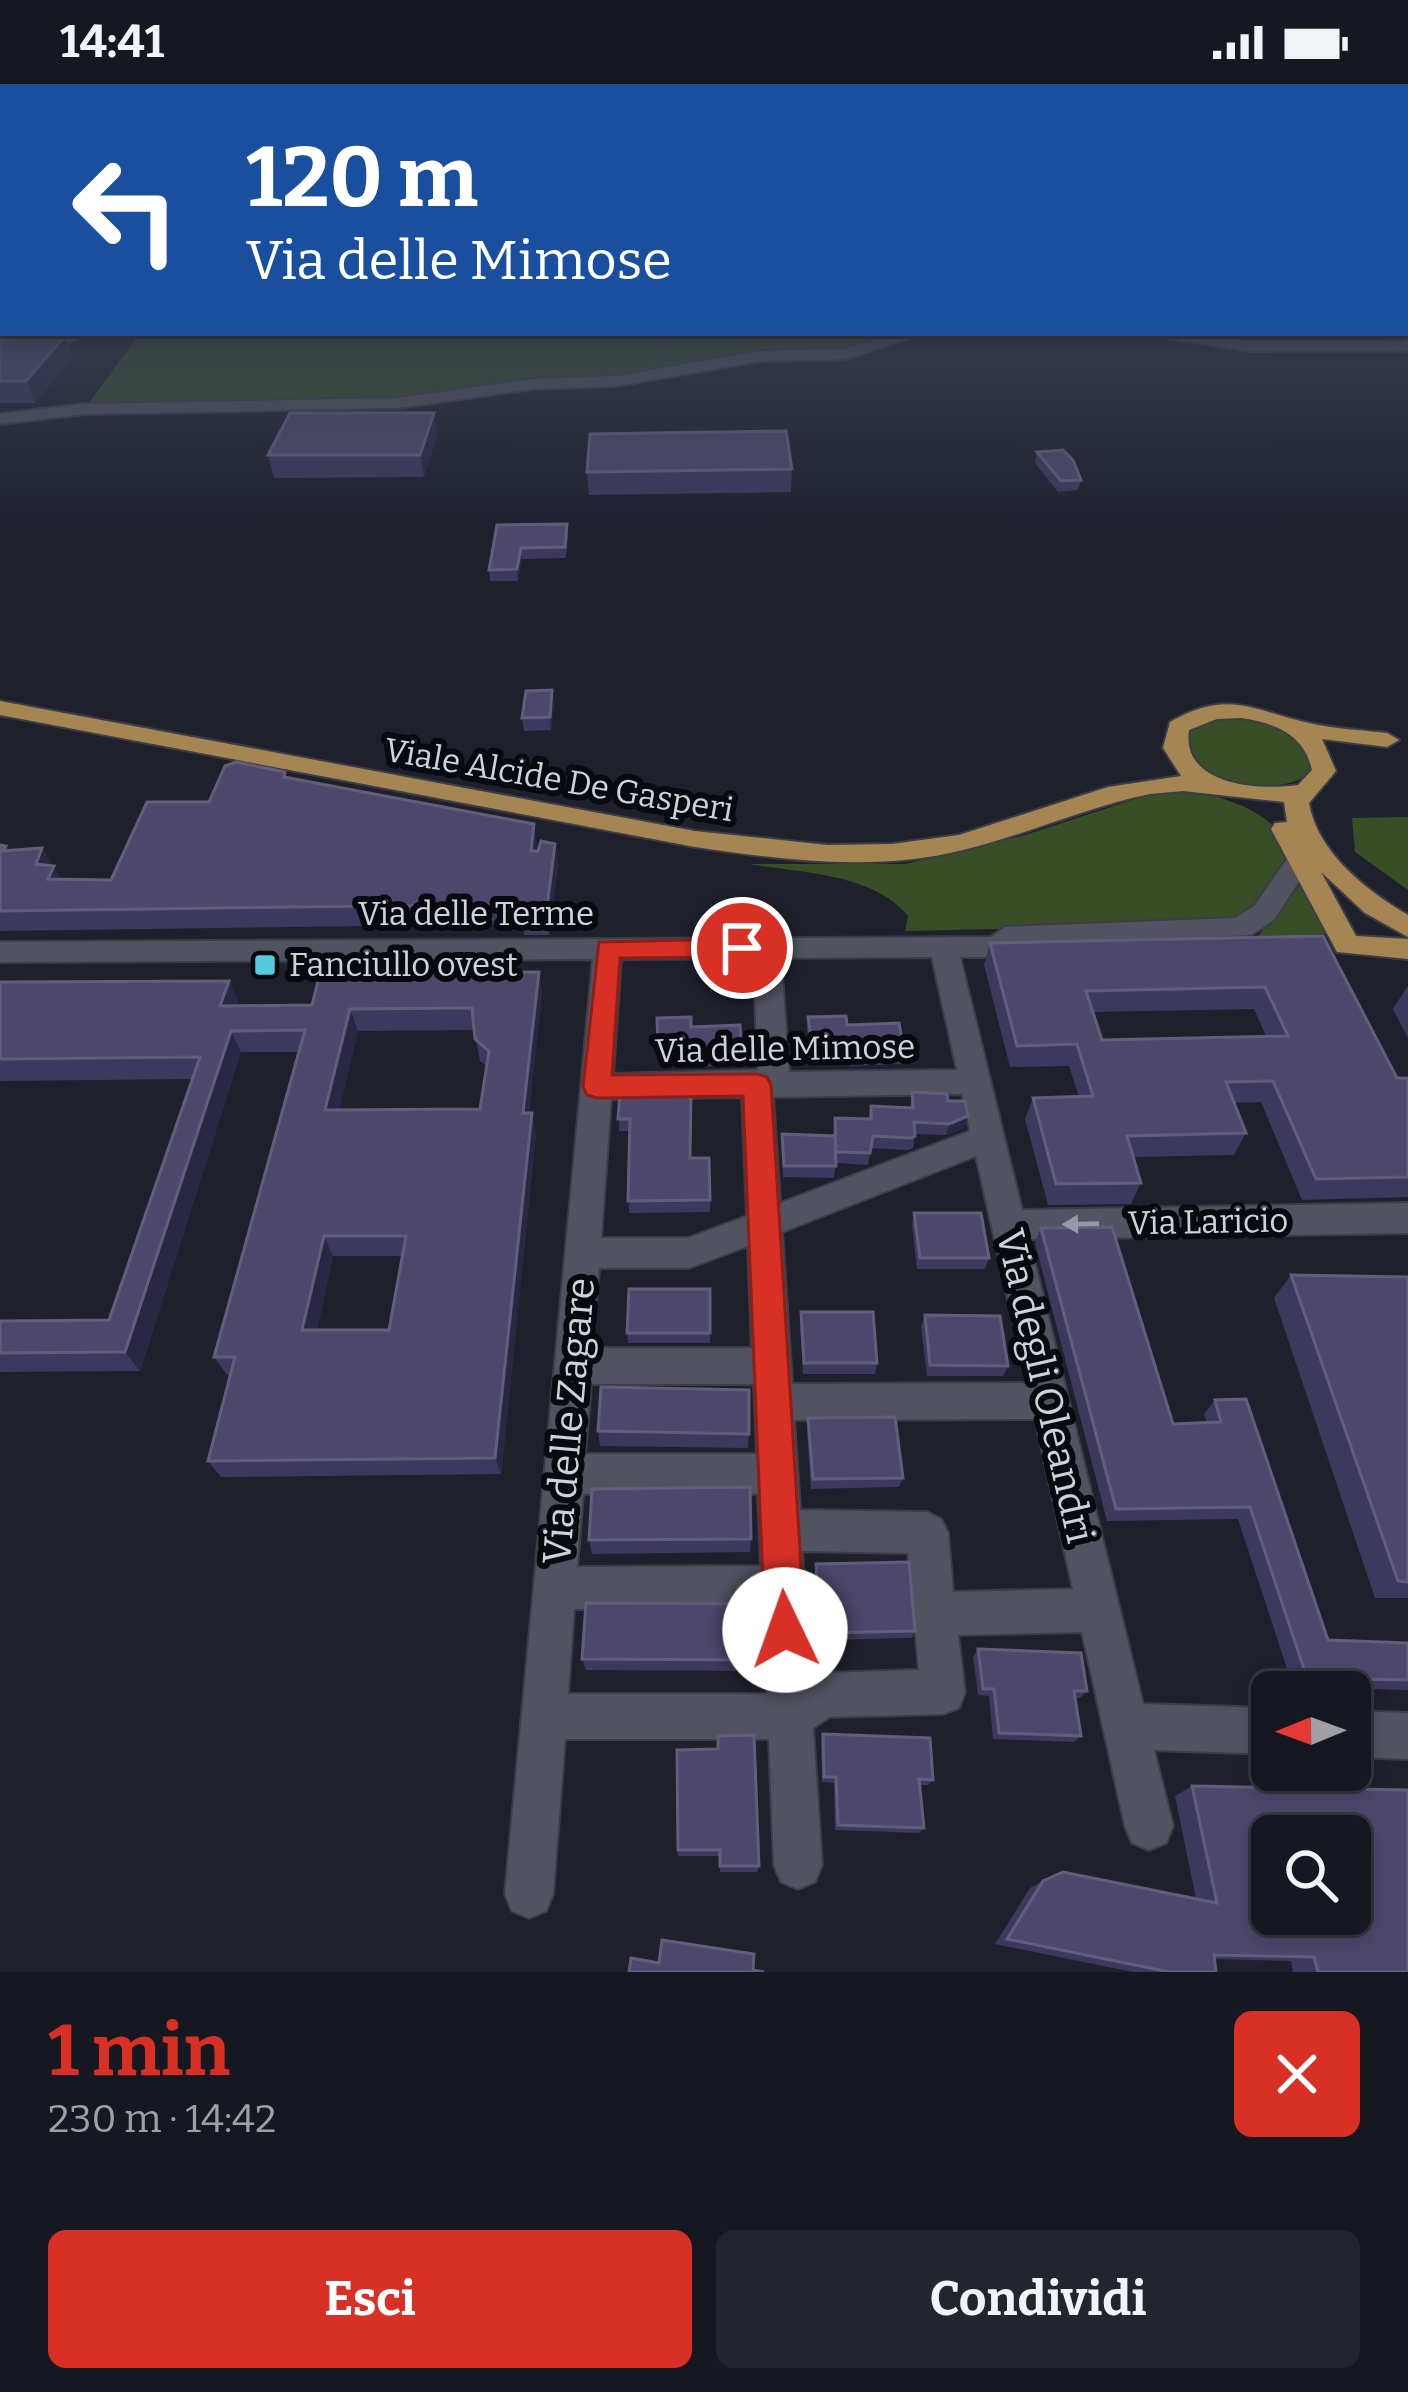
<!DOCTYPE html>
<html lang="it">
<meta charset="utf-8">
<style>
:root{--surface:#161821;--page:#23252e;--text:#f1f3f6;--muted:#9ea0a5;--line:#35373f;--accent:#d93025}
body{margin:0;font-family:Bitter,serif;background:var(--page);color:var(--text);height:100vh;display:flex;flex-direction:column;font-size:45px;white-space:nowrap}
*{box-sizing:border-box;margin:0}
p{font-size:39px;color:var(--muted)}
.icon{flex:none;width:66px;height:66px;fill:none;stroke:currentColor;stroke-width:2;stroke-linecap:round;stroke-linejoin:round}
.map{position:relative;height:1888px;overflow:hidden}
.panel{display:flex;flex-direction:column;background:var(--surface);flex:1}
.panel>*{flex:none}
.banner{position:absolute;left:0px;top:0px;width:1410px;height:252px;box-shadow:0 6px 18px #0003,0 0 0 3px var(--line);background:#1a4fa0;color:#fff;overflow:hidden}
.needle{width:78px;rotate:269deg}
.fabs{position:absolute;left:1251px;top:1587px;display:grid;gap:24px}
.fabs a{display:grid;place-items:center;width:120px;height:120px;border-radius:18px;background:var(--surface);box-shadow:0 6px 18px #0003,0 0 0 3px var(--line);font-size:60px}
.pin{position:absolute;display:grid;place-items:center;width:102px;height:102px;color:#fff;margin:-51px;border:6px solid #fff;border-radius:50%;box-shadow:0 3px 12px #0007}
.me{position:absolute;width:132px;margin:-66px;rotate:357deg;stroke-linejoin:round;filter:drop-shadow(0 0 9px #0008)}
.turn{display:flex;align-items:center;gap:42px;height:252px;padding:0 48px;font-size:54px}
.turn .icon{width:156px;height:156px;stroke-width:2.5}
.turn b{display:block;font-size:84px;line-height:102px}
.round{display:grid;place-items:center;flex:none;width:126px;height:126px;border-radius:18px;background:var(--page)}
.headline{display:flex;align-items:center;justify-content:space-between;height:204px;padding:0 48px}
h1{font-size:72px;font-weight:700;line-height:90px;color:var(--accent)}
.cta{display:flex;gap:24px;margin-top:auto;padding:24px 48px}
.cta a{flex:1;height:138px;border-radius:18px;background:var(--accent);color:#fff;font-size:48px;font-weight:700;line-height:138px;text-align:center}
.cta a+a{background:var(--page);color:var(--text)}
.status{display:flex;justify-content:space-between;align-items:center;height:84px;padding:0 60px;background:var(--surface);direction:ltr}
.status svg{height:33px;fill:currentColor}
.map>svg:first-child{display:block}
.green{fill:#374e27}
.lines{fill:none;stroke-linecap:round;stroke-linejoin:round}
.minor-casing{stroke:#3c3d47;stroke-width:4}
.major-casing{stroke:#3c3d47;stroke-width:4}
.minor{fill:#515361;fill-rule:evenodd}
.major{fill:#a58551;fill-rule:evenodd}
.wall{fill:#3d385d;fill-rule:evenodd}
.shaded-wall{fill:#2a2744}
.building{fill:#4d486b;stroke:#615e7c;stroke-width:3;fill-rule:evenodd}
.oneway{fill:#9799a4}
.route{fill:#d93025;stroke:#8d1f18;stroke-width:3}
.poi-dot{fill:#55cade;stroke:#090a0f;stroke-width:4.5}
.labels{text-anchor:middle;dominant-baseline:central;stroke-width:12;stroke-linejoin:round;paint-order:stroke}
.street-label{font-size:33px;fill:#d0d2da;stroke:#090a0f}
.poi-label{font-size:33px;fill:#d0d2da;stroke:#090a0f;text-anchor:start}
.near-street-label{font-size:39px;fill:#d0d2da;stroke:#090a0f}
</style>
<div class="status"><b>14:41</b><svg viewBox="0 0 49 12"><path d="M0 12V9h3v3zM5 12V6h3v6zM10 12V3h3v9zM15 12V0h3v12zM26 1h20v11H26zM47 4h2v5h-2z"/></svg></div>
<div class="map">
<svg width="1408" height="1888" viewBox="0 0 1408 1888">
<rect width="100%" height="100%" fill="#1e202c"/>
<g class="green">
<polygon points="1408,189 1408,260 1246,259 1165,249 1407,249"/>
<polygon points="140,249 908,249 842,267 780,267 616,295 398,316 86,323"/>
<path d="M1227,631C1266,636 1292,642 1313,676L1311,688C1279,717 1175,701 1189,647L1197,639Z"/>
<path d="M1169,704C1201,705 1295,728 1286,776C1284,784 1276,794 1272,800C1255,825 1240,833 1212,840L905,847L908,832C873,789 799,789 749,780H905L1025,751Z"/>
<polygon points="1408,733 1408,806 1355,768 1352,734"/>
<polygon points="1303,797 1332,850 1258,852"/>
</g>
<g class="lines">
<g class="minor-casing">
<g id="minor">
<polygon points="68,249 86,249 52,269 0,272 0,262 44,261"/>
<polygon points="902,249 925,249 845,275 760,277 617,302 533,305 397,324 85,330 0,340 0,330 85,320 397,314 533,295 617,292 760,267 844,265"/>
<polygon points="1139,249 1247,257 1408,257 1408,267 1247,267"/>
<path d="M1301,765L1314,774L1274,836L1251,851L1039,862L1036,870L1026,873H960L1022,1126L1408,1119V1149L1029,1155L1143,1620L1272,1624V1670L1154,1666L1173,1742L1166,1759L1149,1766L1132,1759L1125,1742L1082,1548L958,1551L965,1608L959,1624L943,1630L829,1633L813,1644L822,1781L815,1798L798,1805L781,1798L774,1781L769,1655H565L553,1810L546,1827L529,1834L512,1827L505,1810L593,875L0,878V858L991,853L1005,843L1235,834L1254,822L1292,768ZM932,873L957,986L789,988L782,890L768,880L754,890L758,986L613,990L621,875ZM962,1010L970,1047L780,1119L773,1013ZM742,1013L747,1132L688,1154H601L611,1015ZM976,1072L1027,1299L792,1300L782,1148ZM748,1162L752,1264H593L599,1184H689ZM591,1300H754L757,1370H585ZM1035,1335L1073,1505L953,1508L948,1449L941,1435L927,1428L800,1426L794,1336ZM583,1410H758L761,1482L577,1483ZM802,1467L908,1469L919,1586L822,1589L810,1594ZM763,1524L767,1610H568L574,1525Z"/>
<polygon points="1350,1627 1408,1629 1408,1675 1350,1673"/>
</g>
</g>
<g class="major-casing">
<path id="major" d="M0,617L695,747L827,761L892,760L959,751L1108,703L1181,692L1163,664L1170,638C1228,604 1254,627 1309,639C1335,645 1361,646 1387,649L1399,656L1387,663L1322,655L1336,687L1309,719C1317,768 1367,807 1408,831V853L1365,829L1321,788L1356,852L1408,855V875L1337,868L1271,745L1275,739L1287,738L1284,718L1183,707L1150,710C1086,723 1026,751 963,766C875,788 783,776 695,763L0,631ZM1241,634C1275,639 1304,650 1312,686L1298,701C1258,707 1181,701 1189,646L1217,635Z"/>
</g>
<use href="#minor" class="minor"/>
<use href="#major" class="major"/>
</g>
<g class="wall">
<polygon points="644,249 670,249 670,264"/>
<polygon points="65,252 73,273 35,319 0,319 0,255"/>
<polygon points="434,329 437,351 424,393 274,394 268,371"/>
<polygon points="1037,368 1081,396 1078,406 1058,408 1035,379"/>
<polygon points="792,385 791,408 589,411 587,388"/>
<polygon points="497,441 568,451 566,474 522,475 518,497 490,497 489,486"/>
<polygon points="552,606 554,619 551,646 524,647 522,634"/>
<polygon points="285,688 287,694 537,760 536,767 555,760 558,780 549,851 524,851 523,840 0,847 0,761 6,762 9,766 42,764 61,795 111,796 209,718"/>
<path d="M1323,852L1397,994H1408V1113L1302,1116L1261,1018L1234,1019L1246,1049L1234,1071L1133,1073L1141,1099L1131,1120L1048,1121L1025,1035L1033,1014L1079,1013L1069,982L1010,983L984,881L990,859ZM1254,925L1266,952L1102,956L1093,928Z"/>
<path d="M539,888L542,910L529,1029L536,1050L501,1390L221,1393L208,1377L230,1291H227L214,1273L298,968H241L140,1287L0,1288V1237L109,1236L193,995L0,997V898L229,897L239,919L238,922L312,921ZM474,946L480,977L487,982L480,1025L339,1026L358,947ZM333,1172H402L389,1246H317Z"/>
<polygon points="1407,903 1408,903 1408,954 1393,925"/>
<polygon points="808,933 847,941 904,967 902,980 850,982 849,974 811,975 807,945"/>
<polygon points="657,934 691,943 742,969 742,981 693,983 692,973 658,974"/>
<polygon points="620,1008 690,1074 709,1074 710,1128 629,1129 630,1047 619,1047"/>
<polygon points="912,1008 948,1017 965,1044 946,1051 915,1050 913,1064 908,1066 871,1064 868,1081 836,1079 834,1094 783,1093 782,1050 833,1052 835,1034 869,1035 871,1022 910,1024"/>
<polygon points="914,1129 989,1174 985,1185 917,1185 912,1141"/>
<polygon points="1041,1144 1173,1340 1207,1339 1204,1330 1215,1316 1328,1556 1408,1559 1408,1606 1293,1603 1238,1435 1107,1437 1035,1159"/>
<polygon points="1291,1191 1408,1193 1408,1514 1375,1514 1274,1214"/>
<polygon points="710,1205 710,1259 628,1259 627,1249"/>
<polygon points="801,1228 877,1279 875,1290 803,1290 800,1240"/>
<polygon points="925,1231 1008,1282 1003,1292 927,1292 921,1242"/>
<polygon points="808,1334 903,1394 899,1403 811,1405 807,1345"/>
<polygon points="598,1347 749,1350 748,1364 600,1362"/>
<polygon points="751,1455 750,1468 592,1470 589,1456"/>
<polygon points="816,1480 915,1547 912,1554 819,1556 814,1489"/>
<polygon points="978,1565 1087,1607 1080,1614 1075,1614 1081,1652 1074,1658 993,1655 989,1612 978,1611 973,1573"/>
<polygon points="582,1575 753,1576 751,1587 586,1586"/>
<polygon points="823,1650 933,1696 928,1701 920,1701 924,1744 919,1749 835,1746 834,1699 822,1698 821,1656"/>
<polygon points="677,1666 759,1782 757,1788 720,1788 719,1772 678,1772"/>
<polygon points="1192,1702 1408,1888 1293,1888 1291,1877 1215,1875 1216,1888 1133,1888 995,1860 1030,1804 1043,1797 1196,1815 1175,1712"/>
</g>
<g class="shaded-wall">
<polygon points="65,252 73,273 35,319 26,297"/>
<polygon points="434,329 437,351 424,393 420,371"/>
<polygon points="521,464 522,475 518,497 517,485"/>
<polygon points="552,606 554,619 551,646 550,633"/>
<polygon points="534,740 537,760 534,787 531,767"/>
<polygon points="555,760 558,780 549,851 546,831"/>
<polygon points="42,764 65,802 59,814 36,780"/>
<polygon points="539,888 542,910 527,1050 523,1029"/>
<polygon points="229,897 239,919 230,944 220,922"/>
<polygon points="350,925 358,947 334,1048 325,1026"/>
<polygon points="231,947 241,968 140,1287 125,1268"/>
<polygon points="532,1029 536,1050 501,1390 495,1374"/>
<polygon points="968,1032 965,1044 946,1051 949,1040"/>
<polygon points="324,1152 333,1172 313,1265 302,1246"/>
</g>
<g class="building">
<polygon points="65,252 26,297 0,297 0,255"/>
<polygon points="290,329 434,329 420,371 268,371"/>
<polygon points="786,347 792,385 587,388 590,350"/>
<polygon points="1063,366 1073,376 1081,396 1061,397 1037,368"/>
<polygon points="567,440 565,463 521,464 517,485 489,486 497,441"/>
<polygon points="552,606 550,633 522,634 526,607"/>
<polygon points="236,678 285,688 284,693 534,740 531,767 538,767 541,757 555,760 546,831 521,831 524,820 0,827 0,761 6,762 2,767 42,764 36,780 54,782 48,795 111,796 147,718 209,718 225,682"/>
<path d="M1323,852L1397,994H1408V1093L1316,1095L1273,997L1226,998L1246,1049L1127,1052L1141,1099L1056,1100L1033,1014L1093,1012L1077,960L1017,962L990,859ZM1265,903L1288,952L1102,956L1086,907Z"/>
<path d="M539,888L523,1029H532L495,1374L208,1377L235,1273H214L305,946L231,947L125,1268L0,1269V1237L109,1236L200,973L0,975V898L229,897L220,922L312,921L320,889ZM472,924L475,955L489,967L480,1025L325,1026L350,925ZM324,1152H406L389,1246H302Z"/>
<polygon points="846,932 847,941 899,939 904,967 852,969 850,961 812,962 808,933"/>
<polygon points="691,933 691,943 740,941 742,969 693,970 692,960 658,962 657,934"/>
<polygon points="620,1008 691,1008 690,1074 709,1074 710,1116 628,1117 630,1035 618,1035"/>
<polygon points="912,1008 947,1010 948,1017 965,1017 968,1032 949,1040 914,1038 915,1052 911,1054 873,1052 870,1069 836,1068 835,1034 871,1035 871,1022 913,1024"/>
<polygon points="782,1050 835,1052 836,1082 784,1082"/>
<polygon points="914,1129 981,1129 989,1174 920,1174"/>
<polygon points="1112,1143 1173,1340 1221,1338 1215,1316 1246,1315 1328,1556 1408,1559 1408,1596 1307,1594 1250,1423 1116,1425 1041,1144"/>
<polygon points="1291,1191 1408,1193 1408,1498 1398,1497"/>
<polygon points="629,1205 710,1205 710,1249 627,1249"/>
<polygon points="801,1228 873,1228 877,1279 804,1279"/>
<polygon points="925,1231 1000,1232 1008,1282 930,1281"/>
<polygon points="601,1303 749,1306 749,1350 598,1347"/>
<polygon points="895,1333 903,1394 813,1395 808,1334"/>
<polygon points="750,1403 751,1455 589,1456 592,1405"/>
<polygon points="909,1478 915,1547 821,1549 816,1480"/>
<polygon points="586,1519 752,1520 753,1576 582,1575"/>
<polygon points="978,1565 1081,1569 1087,1607 1074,1607 1081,1652 999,1649 994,1605 983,1605"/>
<polygon points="823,1650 930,1654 933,1696 919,1695 924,1744 838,1741 836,1693 824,1693"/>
<polygon points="754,1651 759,1782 720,1782 720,1766 678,1766 677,1666 718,1665 718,1652"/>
<path d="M1192,1702L1408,1706V1888H1318L1314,1873L1214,1871L1216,1888H1169L1007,1855L1043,1797L1063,1788L1217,1819ZM1272,1752H1350V1830H1272Z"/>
<polygon points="662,1856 754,1870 753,1886 764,1888 629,1888 631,1874 659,1879"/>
</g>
<defs><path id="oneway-solid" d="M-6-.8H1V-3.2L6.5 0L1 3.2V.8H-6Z" transform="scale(3)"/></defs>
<use class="oneway" href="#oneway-solid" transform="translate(1081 1140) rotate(179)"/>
<linearGradient id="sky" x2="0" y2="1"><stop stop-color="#101218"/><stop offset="0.42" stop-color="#3b4256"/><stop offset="1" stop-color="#3b4256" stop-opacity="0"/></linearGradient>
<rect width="1408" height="453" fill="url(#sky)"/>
<polygon class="route" points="742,855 754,864 742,873 620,874 612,991 757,990 767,993 771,1001 805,1546 799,1560 785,1566 771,1560 765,1546 743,1012 597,1014 587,1011 583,1003 599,858"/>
<rect class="poi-dot" x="253" y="869" width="24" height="24" rx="6"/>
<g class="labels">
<g class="street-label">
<text transform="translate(559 696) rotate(10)">Viale Alcide De Gasperi</text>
<text x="476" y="830">Via delle Terme</text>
<text transform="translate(785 965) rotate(-1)">Via delle Mimose</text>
<text transform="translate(1208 1138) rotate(-1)">Via Laricio</text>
</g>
<g class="poi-label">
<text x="289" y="881">Fanciullo ovest</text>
</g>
<g class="near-street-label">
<text transform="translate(1045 1302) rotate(77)">Via degli Oleandri</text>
<text transform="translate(569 1337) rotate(-85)">Via delle Zagare</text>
</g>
</g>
</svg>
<div class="fabs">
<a><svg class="needle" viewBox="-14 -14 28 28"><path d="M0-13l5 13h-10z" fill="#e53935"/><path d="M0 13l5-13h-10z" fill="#9ea0a5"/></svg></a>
<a><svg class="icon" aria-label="search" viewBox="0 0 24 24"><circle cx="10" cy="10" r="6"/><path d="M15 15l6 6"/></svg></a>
</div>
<div class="pin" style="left:742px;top:864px;background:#d93025"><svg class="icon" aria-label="arrive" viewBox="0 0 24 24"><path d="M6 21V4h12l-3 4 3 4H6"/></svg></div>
<svg class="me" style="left:785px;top:1546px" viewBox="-20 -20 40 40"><circle r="19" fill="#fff"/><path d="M0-13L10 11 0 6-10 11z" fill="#d93025"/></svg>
<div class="banner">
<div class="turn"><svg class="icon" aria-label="left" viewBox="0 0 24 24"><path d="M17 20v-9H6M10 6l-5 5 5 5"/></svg><div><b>120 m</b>Via delle Mimose</div></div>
</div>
</div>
<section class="panel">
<div class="headline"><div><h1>1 min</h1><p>230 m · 14:42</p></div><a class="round" style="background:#d93025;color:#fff"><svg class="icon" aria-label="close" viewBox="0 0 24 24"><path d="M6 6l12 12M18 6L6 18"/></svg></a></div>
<div class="cta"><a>Esci</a><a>Condividi</a></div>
</section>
